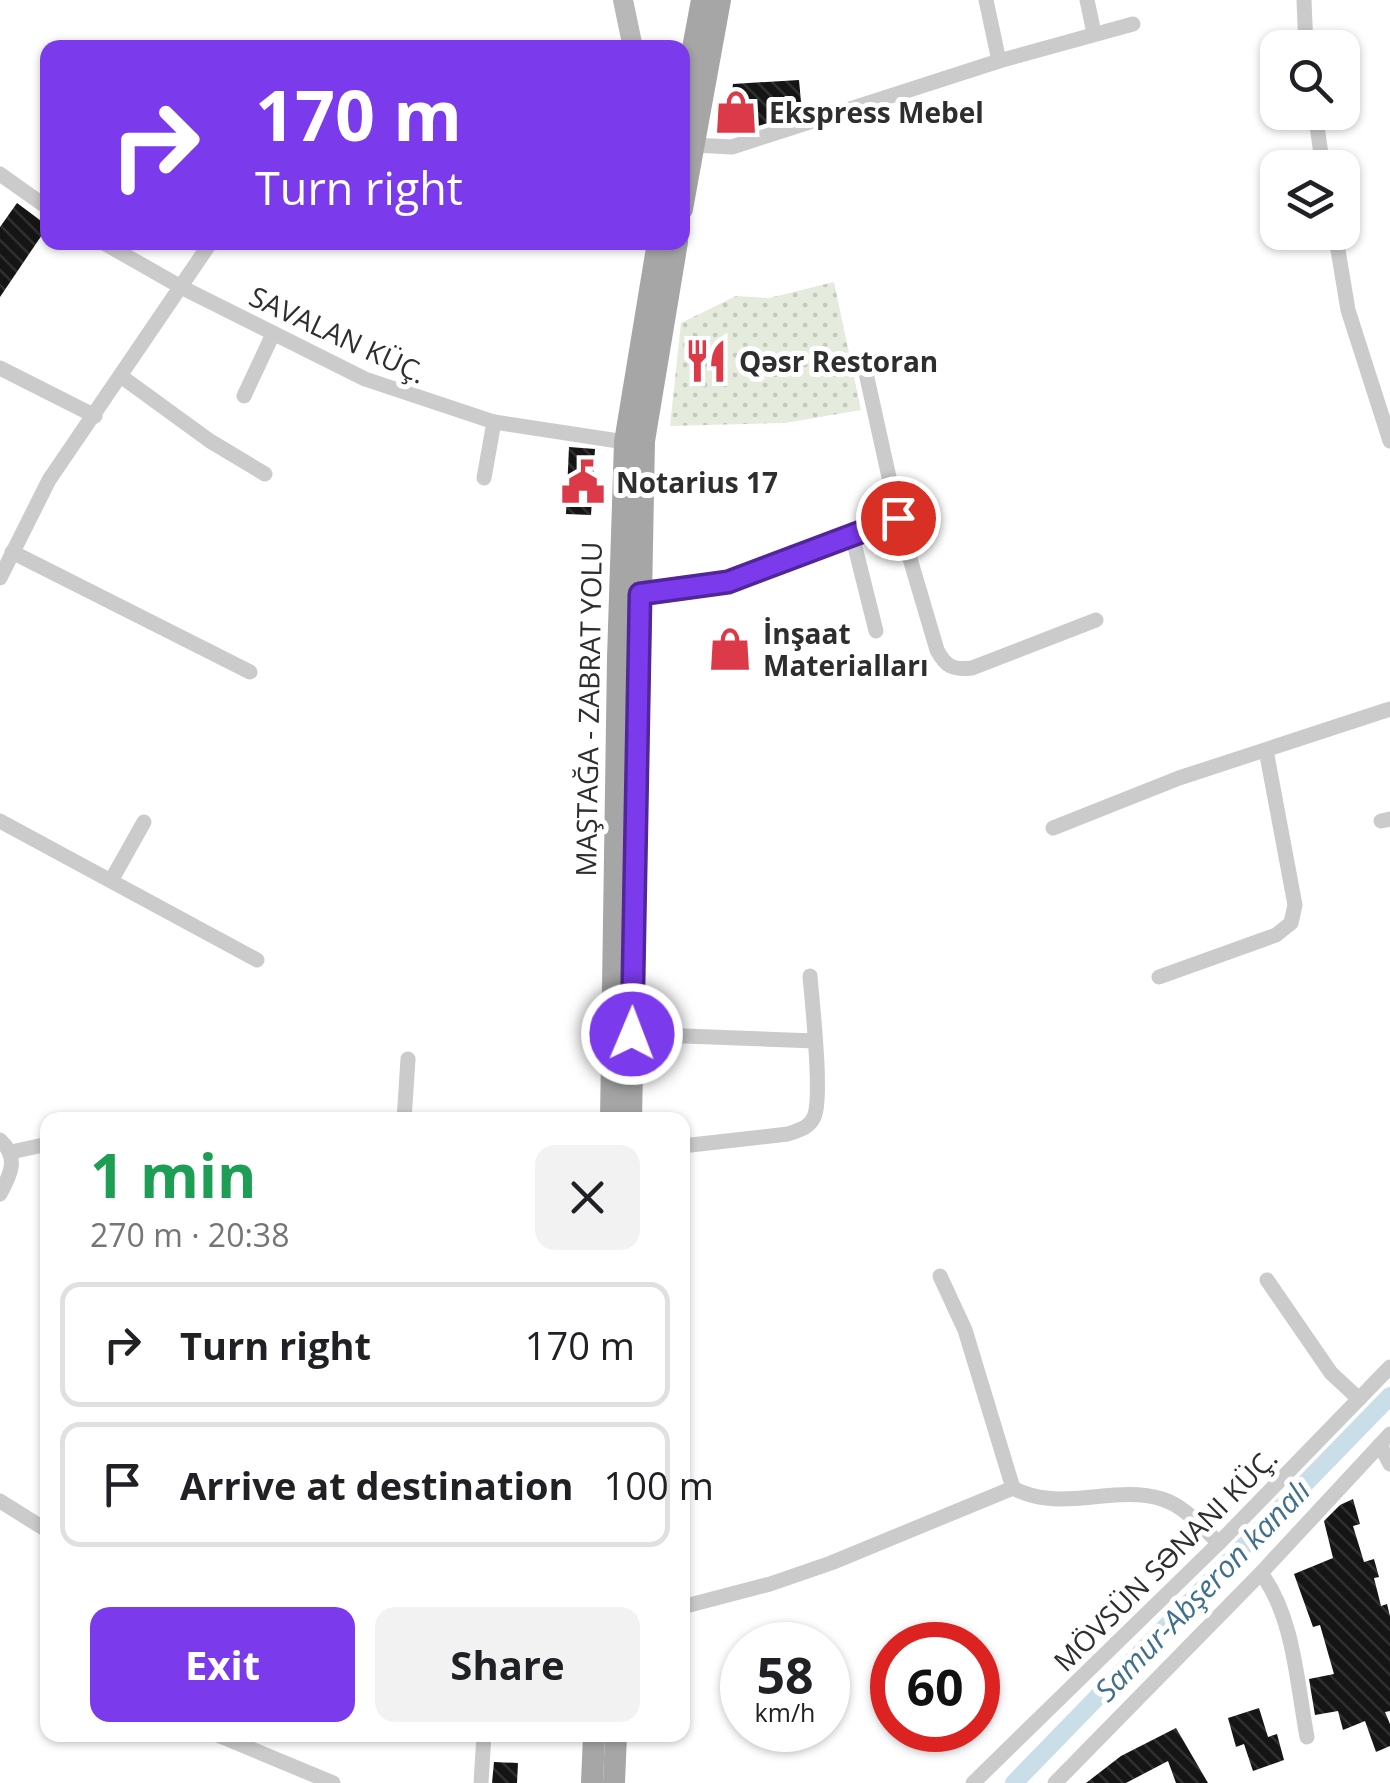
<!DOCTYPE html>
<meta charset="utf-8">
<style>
:root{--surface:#fff;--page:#f2f2f2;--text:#202124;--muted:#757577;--line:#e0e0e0;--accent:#7c3aed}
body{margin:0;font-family:"Open Sans",sans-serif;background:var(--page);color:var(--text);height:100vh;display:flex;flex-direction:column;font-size:38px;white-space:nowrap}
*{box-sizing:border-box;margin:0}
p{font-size:32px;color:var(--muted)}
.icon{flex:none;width:55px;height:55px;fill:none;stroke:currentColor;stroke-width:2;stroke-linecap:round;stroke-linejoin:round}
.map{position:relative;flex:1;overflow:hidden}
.details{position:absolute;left:40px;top:1112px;width:650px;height:630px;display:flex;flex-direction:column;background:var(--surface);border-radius:20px;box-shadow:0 2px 8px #0004}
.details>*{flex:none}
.top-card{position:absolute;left:40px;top:40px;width:650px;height:210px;border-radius:20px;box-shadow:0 2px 8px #0004;background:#7c3aed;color:#fff;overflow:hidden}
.tools{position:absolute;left:1260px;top:30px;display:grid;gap:20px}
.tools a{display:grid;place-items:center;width:100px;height:100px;border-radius:20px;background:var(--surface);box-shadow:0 2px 8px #0004;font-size:50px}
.speed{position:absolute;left:720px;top:1622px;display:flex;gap:20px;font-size:50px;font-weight:700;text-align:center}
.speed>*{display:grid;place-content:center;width:130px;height:130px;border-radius:50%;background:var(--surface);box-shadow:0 2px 8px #0004;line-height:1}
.speed small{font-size:25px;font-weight:400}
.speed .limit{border:15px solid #d22;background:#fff;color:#111}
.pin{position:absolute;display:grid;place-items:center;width:85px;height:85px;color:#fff;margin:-42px;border:5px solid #fff;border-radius:50%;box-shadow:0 2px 10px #0007}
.me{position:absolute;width:110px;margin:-55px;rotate:1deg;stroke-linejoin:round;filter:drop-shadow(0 0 8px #0008)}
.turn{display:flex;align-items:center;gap:35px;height:210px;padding:0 50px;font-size:45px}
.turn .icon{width:130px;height:130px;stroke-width:2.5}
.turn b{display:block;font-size:70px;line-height:85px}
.round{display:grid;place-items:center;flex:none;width:105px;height:105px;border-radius:20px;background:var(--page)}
.headline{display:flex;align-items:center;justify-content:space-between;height:170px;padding:0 50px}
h1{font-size:60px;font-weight:700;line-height:75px;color:#1e9e55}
.primary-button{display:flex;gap:20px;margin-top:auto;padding:20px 50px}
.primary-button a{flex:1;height:115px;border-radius:20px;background:var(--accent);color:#fff;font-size:40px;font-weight:700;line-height:115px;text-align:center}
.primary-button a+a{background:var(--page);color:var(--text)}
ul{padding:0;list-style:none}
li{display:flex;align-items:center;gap:30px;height:125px;margin:0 20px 15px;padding:0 30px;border:5px solid var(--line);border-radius:20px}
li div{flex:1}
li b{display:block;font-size:38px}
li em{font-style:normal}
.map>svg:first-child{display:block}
.park{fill:url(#park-dots)}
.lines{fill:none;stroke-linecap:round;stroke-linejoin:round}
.canal{stroke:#cadeea;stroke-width:18}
.building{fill:url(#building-back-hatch)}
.street{stroke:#cbcbcb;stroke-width:15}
.secondary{stroke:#b8b8b8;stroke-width:20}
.primary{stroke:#a6a6a6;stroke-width:22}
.route-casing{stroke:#51269a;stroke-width:25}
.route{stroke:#7c3aed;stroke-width:18}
.labels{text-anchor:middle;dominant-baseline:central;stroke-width:10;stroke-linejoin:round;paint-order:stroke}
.poi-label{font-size:28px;font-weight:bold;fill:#2e2e2e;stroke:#fff;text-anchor:start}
.street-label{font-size:28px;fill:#2e2e2e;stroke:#fff}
.water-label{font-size:30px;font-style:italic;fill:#41708c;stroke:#fff}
</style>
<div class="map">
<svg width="1390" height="1783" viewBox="0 0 1390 1783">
<defs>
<pattern id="park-dots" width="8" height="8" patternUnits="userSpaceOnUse" patternTransform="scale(2.5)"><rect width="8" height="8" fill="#e5ebdd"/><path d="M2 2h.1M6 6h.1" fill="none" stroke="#c5cabe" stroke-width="1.8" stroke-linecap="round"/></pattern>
<pattern id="building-back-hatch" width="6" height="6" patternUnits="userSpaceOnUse" patternTransform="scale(2.5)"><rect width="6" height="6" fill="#151515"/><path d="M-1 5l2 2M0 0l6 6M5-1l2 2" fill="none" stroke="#2f2f2f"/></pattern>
</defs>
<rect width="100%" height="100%" fill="#fff"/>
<polygon class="park" points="834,282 861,410 785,423 670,426 681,323 736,296 769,298"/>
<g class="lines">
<polyline class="canal" points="1014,1783 1390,1396"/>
</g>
<g class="building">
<polygon points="799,80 802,113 727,135 733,84"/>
<polygon points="17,203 48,226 0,297 0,227"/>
<polygon points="569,447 595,449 591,515 566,514"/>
<polygon points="1353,1499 1360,1524 1353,1526 1364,1562 1374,1559 1379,1577 1374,1578 1381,1606 1387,1604 1390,1616 1390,1711 1385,1712 1390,1724 1390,1746 1376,1752 1365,1721 1343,1730 1338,1711 1315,1715 1309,1679 1334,1674 1320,1625 1313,1627 1294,1574 1333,1558 1324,1521 1340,1505"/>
<polygon points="1259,1708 1268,1737 1277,1734 1284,1760 1253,1771 1244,1744 1236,1747 1228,1718"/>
<polygon points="1176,1728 1208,1783 1176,1783 1168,1761 1126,1783 1086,1783 1121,1756"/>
<polygon points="494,1762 518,1763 517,1783 492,1783"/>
</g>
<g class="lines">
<g class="street">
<polyline points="986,0 999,61"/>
<polyline points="1087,0 1094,33"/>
<polyline points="1304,0 1306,48"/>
<polyline points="1315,112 1323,168"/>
<polyline points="693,145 732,147 999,61 1133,24"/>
<polyline points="0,174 48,208"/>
<polyline points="1335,232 1348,310 1390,441"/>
<polyline points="102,242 181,287 365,379 494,422 625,442"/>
<polyline points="0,368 95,416"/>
<path d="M866,373L898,518L937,650C946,667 953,670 972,668L1096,620"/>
<polyline points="122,377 210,441 265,474"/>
<polyline points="244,396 273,334"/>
<polyline points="484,478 494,422"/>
<polyline points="852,535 876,631"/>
<polyline points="12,552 250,672"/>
<polyline points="0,578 49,480 211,242"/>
<polyline points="640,594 728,582 898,518"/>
<polyline points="0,821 257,960"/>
<polyline points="1381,821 1390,819"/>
<polyline points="1053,828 1179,778 1390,709"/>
<polyline points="112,879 144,822"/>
<polyline points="1159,977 1276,935 1291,923 1295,905 1266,750"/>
<polyline points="632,1034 815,1041"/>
<polyline points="404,1120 408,1059"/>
<path d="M0,1140C19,1157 11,1174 0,1194"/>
<path d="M682,1146L788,1134C799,1130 809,1128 814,1117C823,1097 812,1002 810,976"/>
<polyline points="11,1152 48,1144"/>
<polyline points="1267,1280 1331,1373 1359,1399"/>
<polyline points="1380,1445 1390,1464"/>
<path d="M1013,1488C1061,1514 1113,1484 1162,1499C1185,1506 1202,1528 1219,1543"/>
<polyline points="0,1501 48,1531"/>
<path d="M1261,1573C1294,1617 1297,1684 1307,1737"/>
<polyline points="682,1607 770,1584 831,1563 1013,1488 965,1330 940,1276"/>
<polyline points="218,1735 333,1783"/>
<polyline points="481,1783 484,1735"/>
<polyline points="973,1783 1219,1543 1390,1367"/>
<polyline points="1055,1783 1261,1573 1390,1434"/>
</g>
<polyline class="secondary" points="623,0 633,48"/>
<g class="primary">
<polyline points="682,107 702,0"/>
<polyline points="682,209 720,0"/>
<polyline points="611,1120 618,658 625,442 658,242"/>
<polyline points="631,1120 644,441 677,242"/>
<polyline points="592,1783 594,1735"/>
<polyline points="614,1783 616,1735"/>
</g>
</g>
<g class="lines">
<g class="route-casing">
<polyline id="route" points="632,1034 640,594 728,582 898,518"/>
</g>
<use href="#route" class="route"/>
</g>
<defs>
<g id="shop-bare" transform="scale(3.45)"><path d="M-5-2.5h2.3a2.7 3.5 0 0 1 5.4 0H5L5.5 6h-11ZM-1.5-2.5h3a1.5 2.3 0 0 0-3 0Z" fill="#dc3a48" stroke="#fff" stroke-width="2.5" paint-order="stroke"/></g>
<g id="restaurant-bare" transform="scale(3.45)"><path d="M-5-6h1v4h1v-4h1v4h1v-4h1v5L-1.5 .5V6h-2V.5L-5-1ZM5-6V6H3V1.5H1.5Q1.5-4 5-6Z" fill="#dc3a48" stroke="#fff" stroke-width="2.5" paint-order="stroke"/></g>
<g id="civic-bare" transform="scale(3.45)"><path d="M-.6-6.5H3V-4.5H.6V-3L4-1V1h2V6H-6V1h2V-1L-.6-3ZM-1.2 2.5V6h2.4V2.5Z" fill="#dc3a48" stroke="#fff" stroke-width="2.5" paint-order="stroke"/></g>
</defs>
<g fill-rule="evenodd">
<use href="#shop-bare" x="736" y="112"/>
<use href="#restaurant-bare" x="706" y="361"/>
<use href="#civic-bare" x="583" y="482"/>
<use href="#shop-bare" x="730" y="649"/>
</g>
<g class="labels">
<g class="poi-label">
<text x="769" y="112">Ekspress Mebel</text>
<text x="739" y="361">Qəsr Restoran</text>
<text x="616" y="482">Notarius 17</text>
<text x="763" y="633">İnşaat<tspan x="763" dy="32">Materialları</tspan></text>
</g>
<g class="street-label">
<text transform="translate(338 334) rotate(25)">SAVALAN KÜÇ.</text>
<text transform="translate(588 709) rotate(-89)">MAŞTAĞA - ZABRAT YOLU</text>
<text transform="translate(1165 1559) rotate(-45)">MÖVSÜN SƏNANI KÜÇ.</text>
</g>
<g class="water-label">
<text transform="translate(1202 1590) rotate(-46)">Samur-Abşeron kanalı</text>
</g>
</g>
</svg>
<div class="tools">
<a><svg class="icon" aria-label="search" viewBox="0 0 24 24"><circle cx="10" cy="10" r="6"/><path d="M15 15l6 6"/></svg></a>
<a><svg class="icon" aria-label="layers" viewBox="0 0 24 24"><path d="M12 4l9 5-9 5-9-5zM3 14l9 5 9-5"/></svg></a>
</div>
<div class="speed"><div>58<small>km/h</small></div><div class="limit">60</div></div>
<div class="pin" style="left:898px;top:518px;background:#d93025"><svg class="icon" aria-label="arrive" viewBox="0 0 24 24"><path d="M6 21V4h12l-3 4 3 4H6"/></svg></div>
<svg class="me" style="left:632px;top:1034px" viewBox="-20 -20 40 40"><circle r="17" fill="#7c3aed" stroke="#fff" stroke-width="3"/><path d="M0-11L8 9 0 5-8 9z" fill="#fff"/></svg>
<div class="top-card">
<div class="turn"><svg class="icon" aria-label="right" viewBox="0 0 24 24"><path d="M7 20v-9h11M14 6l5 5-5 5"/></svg><div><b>170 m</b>Turn right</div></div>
</div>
<section class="details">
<div class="headline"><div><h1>1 min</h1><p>270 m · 20:38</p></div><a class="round"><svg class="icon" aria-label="close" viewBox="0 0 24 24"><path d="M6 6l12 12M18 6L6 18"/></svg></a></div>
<ul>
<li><svg class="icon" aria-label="right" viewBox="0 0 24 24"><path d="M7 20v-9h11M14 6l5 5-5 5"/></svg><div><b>Turn right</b></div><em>170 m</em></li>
<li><svg class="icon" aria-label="arrive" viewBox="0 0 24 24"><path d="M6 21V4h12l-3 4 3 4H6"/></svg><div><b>Arrive at destination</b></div><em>100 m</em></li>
</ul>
<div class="primary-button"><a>Exit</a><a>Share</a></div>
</section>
</div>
